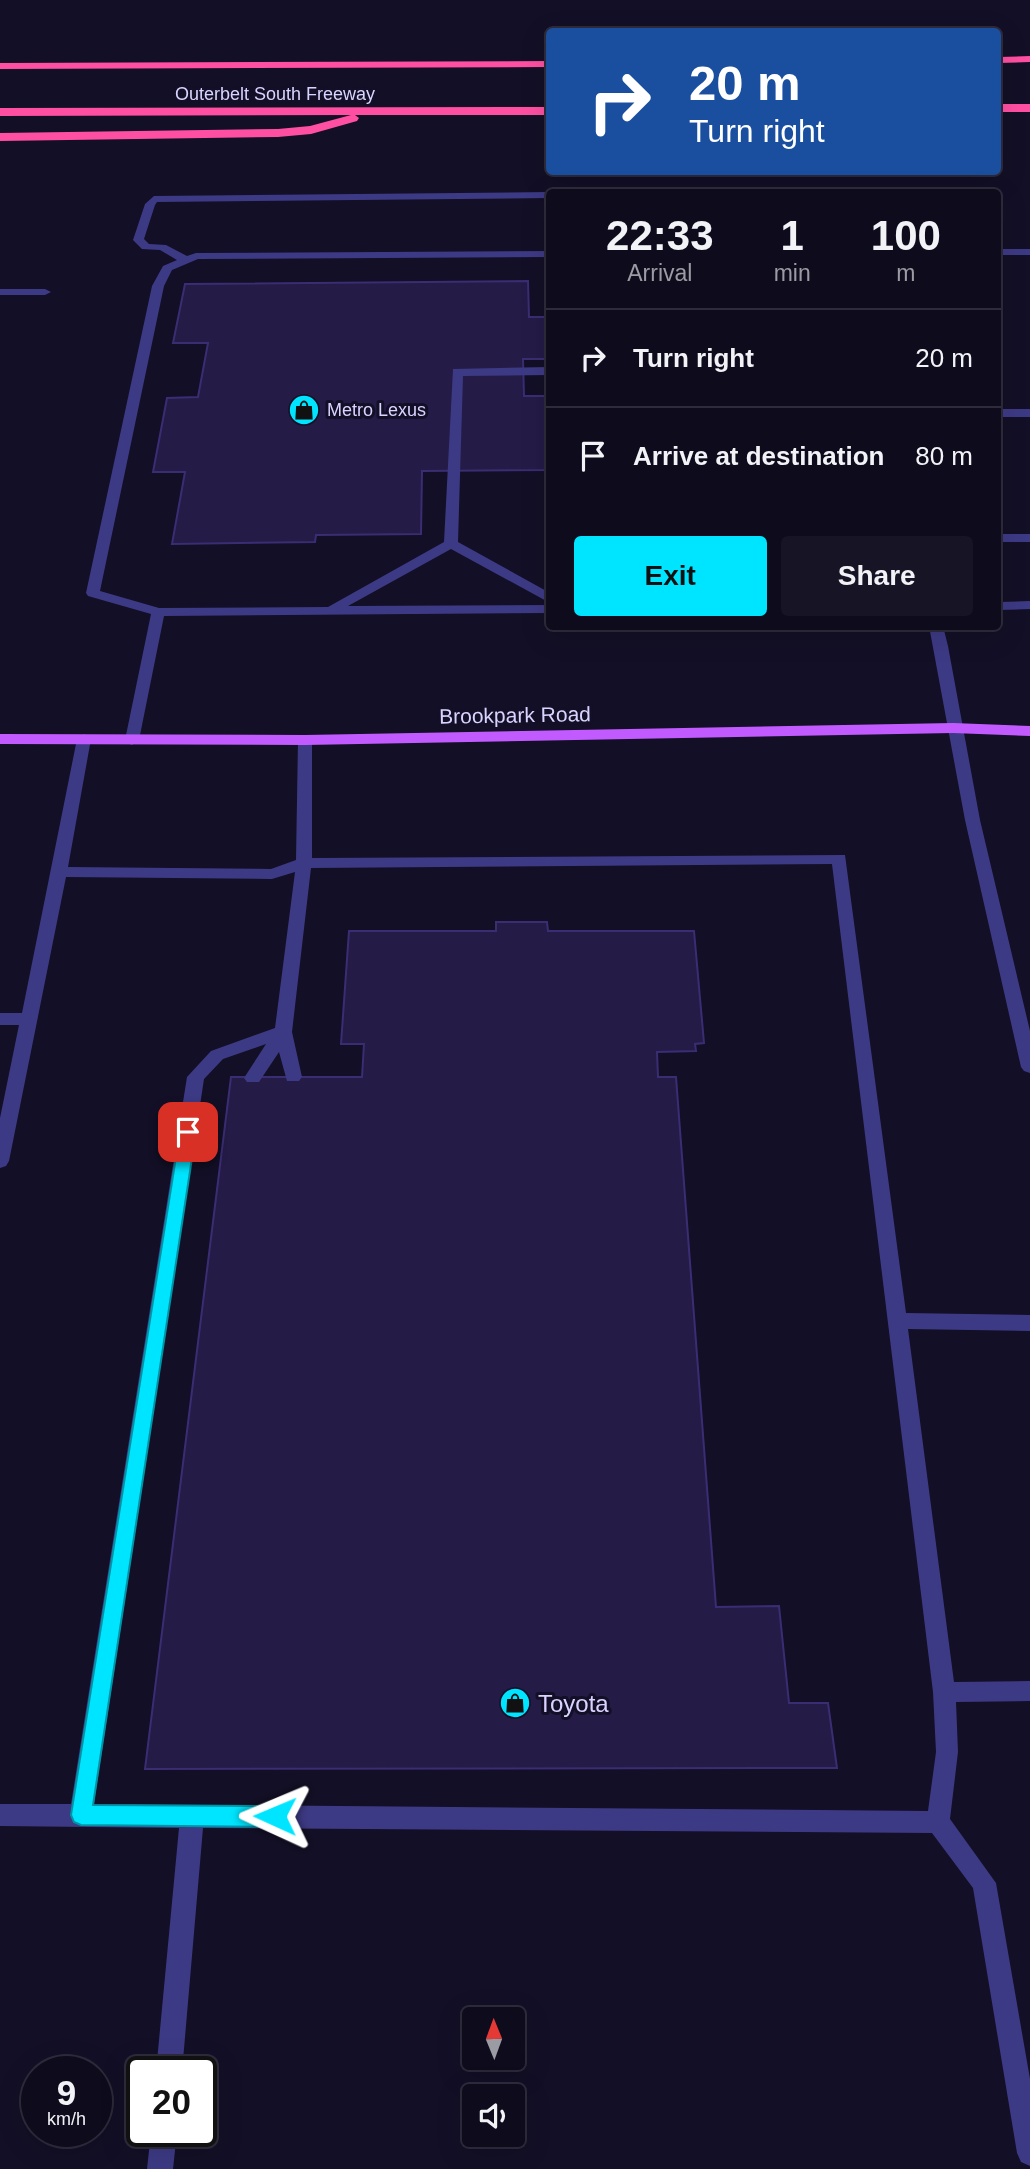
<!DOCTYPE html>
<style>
:root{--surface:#0e0b1c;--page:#171425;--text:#f1f3f6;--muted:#9b9ba3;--line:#2e2b3b;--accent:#00e5ff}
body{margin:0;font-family:Arial,sans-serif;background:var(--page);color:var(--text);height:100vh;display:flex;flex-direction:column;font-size:26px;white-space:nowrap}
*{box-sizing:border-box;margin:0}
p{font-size:23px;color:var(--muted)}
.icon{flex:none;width:38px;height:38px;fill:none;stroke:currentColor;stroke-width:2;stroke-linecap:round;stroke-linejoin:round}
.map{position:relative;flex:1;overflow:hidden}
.panel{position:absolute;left:546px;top:189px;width:455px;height:441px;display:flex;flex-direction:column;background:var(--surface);border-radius:7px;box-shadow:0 7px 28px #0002,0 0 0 2px var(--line)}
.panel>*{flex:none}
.guide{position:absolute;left:546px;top:28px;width:455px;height:147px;border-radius:7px;box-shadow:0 7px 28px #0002,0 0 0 2px var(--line);background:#1a4fa0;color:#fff;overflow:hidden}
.needle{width:46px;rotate:359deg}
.buttons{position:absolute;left:462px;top:2007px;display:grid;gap:14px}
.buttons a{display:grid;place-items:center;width:63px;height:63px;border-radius:7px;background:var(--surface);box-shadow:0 7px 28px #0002,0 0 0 2px var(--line);font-size:35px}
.speed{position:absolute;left:21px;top:2056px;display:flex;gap:14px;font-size:35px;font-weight:700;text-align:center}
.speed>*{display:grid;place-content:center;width:91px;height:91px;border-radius:50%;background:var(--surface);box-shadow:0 7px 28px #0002,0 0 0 2px var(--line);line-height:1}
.speed small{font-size:18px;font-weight:400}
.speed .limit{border:4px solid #111;border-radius:10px;background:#fff;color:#111}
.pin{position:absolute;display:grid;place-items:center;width:60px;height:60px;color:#fff;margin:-30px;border-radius:14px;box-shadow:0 4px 10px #0006}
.me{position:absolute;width:77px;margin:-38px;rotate:271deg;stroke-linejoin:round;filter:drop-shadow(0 0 5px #0008)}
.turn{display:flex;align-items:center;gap:24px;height:147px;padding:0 28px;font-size:32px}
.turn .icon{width:91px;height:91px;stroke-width:2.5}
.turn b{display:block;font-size:49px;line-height:60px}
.eta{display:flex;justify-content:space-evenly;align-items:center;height:119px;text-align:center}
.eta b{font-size:42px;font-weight:700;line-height:49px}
.cta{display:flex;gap:14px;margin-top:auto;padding:14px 28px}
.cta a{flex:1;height:80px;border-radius:7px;background:var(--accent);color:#111;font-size:28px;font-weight:700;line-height:80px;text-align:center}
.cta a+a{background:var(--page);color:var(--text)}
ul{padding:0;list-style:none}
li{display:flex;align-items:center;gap:21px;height:98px;padding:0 28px;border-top:2px solid var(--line)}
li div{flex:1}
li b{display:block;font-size:26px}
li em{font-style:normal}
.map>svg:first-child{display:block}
.building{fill:#241b47;stroke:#3b2d73;stroke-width:2}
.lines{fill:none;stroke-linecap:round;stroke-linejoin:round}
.minor{fill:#3d3a85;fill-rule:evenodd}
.major{fill:#c25bff;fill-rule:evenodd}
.highway{fill:#ff4fa3;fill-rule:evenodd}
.route{fill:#00e5ff;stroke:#0095a6;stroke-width:2}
.labels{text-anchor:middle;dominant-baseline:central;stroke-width:6;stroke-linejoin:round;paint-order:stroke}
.far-street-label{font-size:18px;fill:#d9d4ff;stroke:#130f26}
.far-poi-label{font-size:18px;fill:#d9d4ff;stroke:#130f26;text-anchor:start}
.street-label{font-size:21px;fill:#d9d4ff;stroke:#130f26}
.near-poi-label{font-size:24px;fill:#d9d4ff;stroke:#130f26;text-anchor:start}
</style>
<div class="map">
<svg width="1030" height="2169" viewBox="0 0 1030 2169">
<rect width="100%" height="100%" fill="#130f26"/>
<g class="building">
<polygon points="528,281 529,317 550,317 550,359 523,359 524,396 550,396 550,470 422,471 421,534 316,535 315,542 172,544 185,472 153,472 167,398 198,397 208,343 173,343 185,284"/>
<polygon points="496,922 547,922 548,931 694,931 704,1043 695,1044 696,1051 657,1052 658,1077 676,1077 716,1607 779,1606 789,1703 828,1703 837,1768 145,1769 231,1077 362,1077 364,1044 341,1044 349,931 496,931"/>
</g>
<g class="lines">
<g class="minor">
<polygon points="550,192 553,192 550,192 550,198 157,202 155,205 144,239 149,244 166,245 187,256 196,253 550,251 550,257 198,259 172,270 164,286 100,591 159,608 328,607 444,542 453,369 550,367 550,375 463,376 458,542 550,593 550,603 451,549 348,606 550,605 550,613 164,616 139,740 132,745 127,743 125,740 151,614 88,596 86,593 152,286 163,266 177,260 160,250 142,249 133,240 145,204 154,196"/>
<rect x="998" y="249" width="32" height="6"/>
<polygon points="0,289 45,289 51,292 45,295 0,295"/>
<rect x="998" y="409" width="32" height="8"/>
<rect x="998" y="534" width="32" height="8"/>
<polygon points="1030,601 1030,609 998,610 998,602"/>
<polygon points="929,626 943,626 948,646 980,820 1030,1031 1030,1073 1024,1071 1021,1067 965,820"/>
<path d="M84,734L91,739L68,867L271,869L296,860L298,740L305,735L312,740V858L845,855L906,1313L1030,1315V1331L908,1329L954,1682L1030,1681V1701L956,1702L958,1752L950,1819L996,1883L1030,2079V2166L1021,2162L1017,2153L973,1888L932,1833L203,1828L182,2072H156L179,1828L0,1826V1804H71L187,1077L211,1051L275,1028L295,872L272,879L66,877L9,1161L6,1166L0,1168V1118L19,1025H0V1013H22L77,739ZM832,864L933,1692L936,1752L928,1811L94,1804L204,1079L223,1059L266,1044L244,1078L247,1082H259L279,1052L287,1081H299L302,1077L292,1032L311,868Z"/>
<polygon points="151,2132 177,2132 173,2169 147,2169"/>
</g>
<polygon class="major" points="953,723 1030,726 1030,736 953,733 305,745 0,744 0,734 305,735"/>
<g class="highway">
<polygon points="1030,56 1030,62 998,63 998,57"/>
<polygon points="550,61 550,67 0,69 0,63"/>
<rect x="998" y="104" width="32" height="8"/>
<polygon points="550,107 550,115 355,115 359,118 357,121 311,134 278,137 0,141 0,133 278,129 310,126 351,115 0,116 0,108"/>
</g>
</g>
<polygon class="route" points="188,1125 196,1132 93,1805 275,1806 283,1809 286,1816 283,1824 275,1827 81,1825 74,1822 71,1815 180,1132"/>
<defs>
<g id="shop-disc" transform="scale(1.575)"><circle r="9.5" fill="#00e5ff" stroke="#130f26"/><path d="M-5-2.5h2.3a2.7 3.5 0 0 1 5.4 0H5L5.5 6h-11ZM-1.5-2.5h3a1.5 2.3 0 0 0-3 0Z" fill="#111"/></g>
</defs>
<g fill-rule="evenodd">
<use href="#shop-disc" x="304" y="410"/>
<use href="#shop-disc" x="515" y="1703"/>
</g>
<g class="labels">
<g class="far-street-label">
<text x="275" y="94">Outerbelt South Freeway</text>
</g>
<g class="far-poi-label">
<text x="327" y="410">Metro Lexus</text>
</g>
<g class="street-label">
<text transform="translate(515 715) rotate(-1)">Brookpark Road</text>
</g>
<g class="near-poi-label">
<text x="538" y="1703">Toyota</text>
</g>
</g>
</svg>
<div class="buttons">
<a><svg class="needle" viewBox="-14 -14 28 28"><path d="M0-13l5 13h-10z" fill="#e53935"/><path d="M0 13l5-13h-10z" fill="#9b9ba3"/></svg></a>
<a><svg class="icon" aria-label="sound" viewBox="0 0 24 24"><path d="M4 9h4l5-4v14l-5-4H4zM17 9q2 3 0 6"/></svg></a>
</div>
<div class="speed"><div>9<small>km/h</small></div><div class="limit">20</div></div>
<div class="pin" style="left:188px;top:1132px;background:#d93025"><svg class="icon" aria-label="arrive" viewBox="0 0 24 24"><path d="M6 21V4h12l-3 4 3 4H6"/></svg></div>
<svg class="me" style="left:275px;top:1816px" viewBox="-20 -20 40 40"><path d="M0-17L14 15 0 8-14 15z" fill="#00e5ff" stroke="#fff" stroke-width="4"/></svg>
<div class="guide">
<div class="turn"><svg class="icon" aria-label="right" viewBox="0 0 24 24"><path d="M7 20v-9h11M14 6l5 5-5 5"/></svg><div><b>20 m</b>Turn right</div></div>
</div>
<section class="panel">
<div class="eta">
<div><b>22:33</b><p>Arrival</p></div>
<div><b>1</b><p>min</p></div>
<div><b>100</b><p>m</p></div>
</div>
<ul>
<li><svg class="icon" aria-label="right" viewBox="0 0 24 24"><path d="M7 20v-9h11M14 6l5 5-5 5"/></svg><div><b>Turn right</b></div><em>20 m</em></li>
<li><svg class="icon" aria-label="arrive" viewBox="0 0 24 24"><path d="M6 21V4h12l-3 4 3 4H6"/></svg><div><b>Arrive at destination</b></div><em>80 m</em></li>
</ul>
<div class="cta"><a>Exit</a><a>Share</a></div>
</section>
</div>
